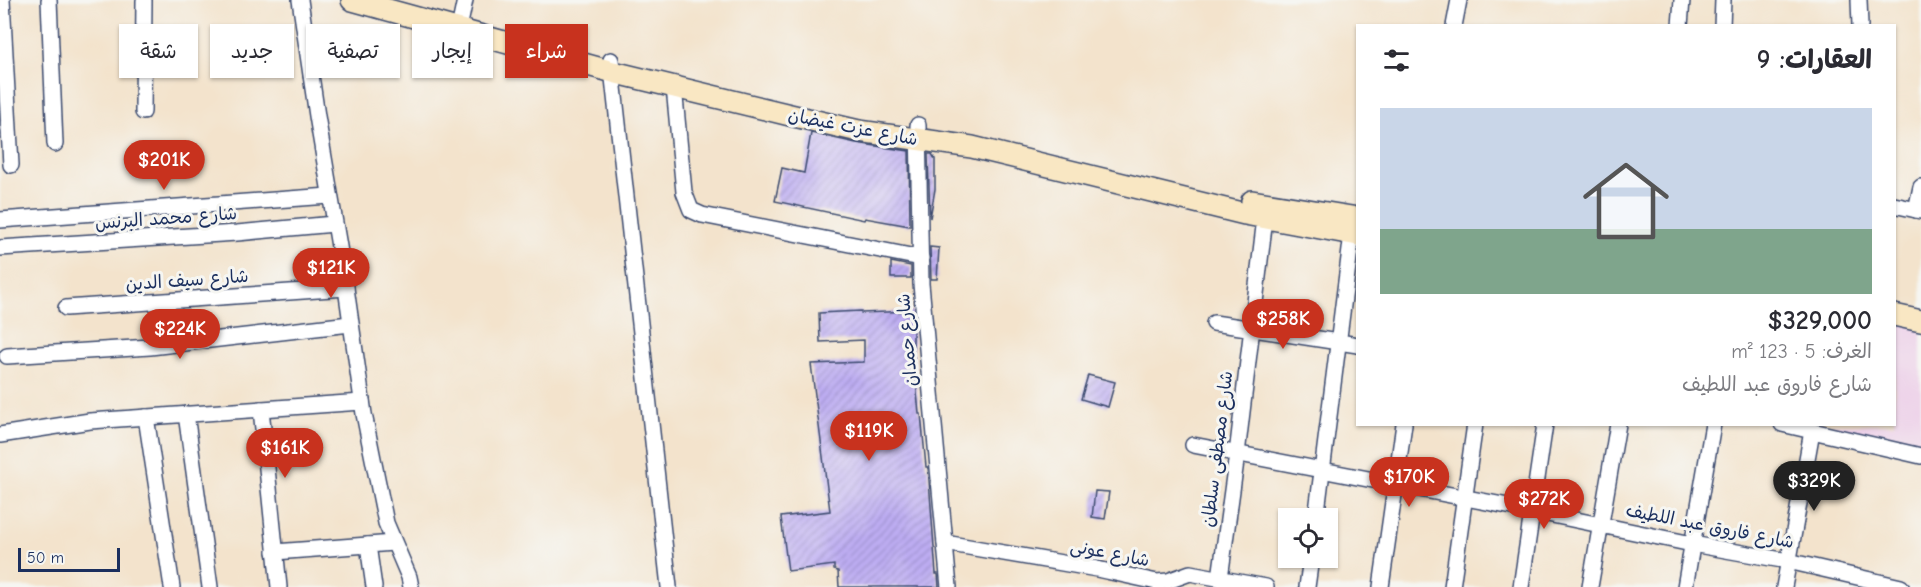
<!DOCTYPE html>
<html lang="ar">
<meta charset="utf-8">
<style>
body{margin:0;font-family:"Comic Neue","Playpen Sans Arabic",sans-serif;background:#f2f2f3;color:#2b2b33;direction:rtl;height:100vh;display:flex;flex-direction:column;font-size:22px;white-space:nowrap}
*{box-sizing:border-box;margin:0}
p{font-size:20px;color:#7c7c81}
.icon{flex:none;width:33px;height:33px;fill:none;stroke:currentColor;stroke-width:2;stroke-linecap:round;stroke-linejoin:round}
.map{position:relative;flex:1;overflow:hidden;direction:ltr}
.drawer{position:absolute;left:1356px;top:24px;width:540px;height:402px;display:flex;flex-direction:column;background:#fff;border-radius:0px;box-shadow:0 2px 4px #0004;direction:rtl}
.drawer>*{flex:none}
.guide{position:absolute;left:18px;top:24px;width:570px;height:54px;direction:rtl;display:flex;gap:12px}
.fabs{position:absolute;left:1278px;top:508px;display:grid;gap:12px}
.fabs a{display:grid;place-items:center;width:60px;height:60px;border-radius:0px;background:#fff;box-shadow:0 2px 4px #0004;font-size:30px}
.scale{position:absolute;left:18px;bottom:15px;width:102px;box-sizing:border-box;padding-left:6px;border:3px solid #1b2f5e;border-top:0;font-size:16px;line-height:21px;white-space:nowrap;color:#1b2f5e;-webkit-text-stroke:4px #f6f6f2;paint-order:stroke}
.price{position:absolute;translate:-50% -51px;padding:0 14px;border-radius:21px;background:#c8321e;color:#fff;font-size:20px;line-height:39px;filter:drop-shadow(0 2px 3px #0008)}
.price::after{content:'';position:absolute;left:50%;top:36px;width:18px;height:14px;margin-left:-9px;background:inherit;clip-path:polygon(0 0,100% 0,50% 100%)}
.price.active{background:#222;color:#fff}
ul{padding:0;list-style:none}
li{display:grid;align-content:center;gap:12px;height:318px;padding:0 24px}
li span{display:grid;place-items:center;height:186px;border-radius:0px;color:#555}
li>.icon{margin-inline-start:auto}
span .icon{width:108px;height:108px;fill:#fffc;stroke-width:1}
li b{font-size:26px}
h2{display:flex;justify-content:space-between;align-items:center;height:72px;padding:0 24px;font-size:26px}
.chip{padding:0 21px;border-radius:0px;background:#fff;box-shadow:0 2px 4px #0004;font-size:21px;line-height:54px}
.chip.active{background:#c8321e;color:#fff}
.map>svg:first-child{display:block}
.built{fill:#edd1e9}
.building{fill:url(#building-hatch)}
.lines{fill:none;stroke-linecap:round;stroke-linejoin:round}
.street-casing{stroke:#3b4a6e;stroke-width:18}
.secondary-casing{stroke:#3b4a6e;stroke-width:24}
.street{stroke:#fff;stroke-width:15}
.secondary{stroke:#f9e7c3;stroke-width:21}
.labels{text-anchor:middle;stroke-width:6;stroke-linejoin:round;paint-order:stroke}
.street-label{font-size:18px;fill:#1b2f5e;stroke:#f6f6f2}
</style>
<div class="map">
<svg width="1921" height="587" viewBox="0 0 1921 587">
<defs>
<pattern id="building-hatch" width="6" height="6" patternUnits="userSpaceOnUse" patternTransform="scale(1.5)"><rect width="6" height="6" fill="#beadf3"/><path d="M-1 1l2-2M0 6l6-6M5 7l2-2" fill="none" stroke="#9a8dc8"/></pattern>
</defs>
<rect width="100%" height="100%" fill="#f6f6f2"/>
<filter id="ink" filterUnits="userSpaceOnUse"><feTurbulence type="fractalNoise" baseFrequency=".0167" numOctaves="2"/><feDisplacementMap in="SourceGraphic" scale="12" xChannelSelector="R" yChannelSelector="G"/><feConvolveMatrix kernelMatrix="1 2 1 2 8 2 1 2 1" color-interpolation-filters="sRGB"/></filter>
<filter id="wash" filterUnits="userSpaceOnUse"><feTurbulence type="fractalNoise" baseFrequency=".008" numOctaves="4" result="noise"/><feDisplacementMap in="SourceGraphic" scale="24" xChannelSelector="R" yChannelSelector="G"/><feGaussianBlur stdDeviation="1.35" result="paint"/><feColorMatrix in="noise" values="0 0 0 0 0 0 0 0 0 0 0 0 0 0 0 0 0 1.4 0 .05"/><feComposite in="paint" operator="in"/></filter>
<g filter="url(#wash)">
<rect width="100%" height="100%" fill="#f3e3cc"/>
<polygon class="built" points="1895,317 1921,323 1921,455 1796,425 1894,424"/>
<g id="blocks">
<g class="building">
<polygon points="811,133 856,143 909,151 910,226 865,218 864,220 775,201 782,168 804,173"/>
<polygon points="928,154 932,154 935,159 935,189 930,218"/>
<polygon points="930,247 939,248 937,279 931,279"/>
<polygon points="891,262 911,266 911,278 891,278"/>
<polygon points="861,311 861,313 913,311 913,349 919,414 921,414 926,467 928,467 936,574 938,574 939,587 839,587 838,571 834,570 834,565 788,571 781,517 830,511 811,364 864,362 864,340 820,342 819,313"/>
<polygon points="1088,375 1115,382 1108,407 1081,399"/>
<polygon points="1095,491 1109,492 1105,519 1092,517"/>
</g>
</g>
</g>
<g filter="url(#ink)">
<use href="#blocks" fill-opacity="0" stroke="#3b4a6e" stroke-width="1.5"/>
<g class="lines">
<defs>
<g id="street">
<polyline points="2,0 11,165"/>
<polyline points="49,0 55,144"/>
<polyline points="300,0 317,116 346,288 364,414 386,523 409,577 411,587"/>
<polyline points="1859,0 1860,26"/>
<polyline points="461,19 465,0"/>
<polyline points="1454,26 1459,0"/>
<polyline points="1680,26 1682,0"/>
<polyline points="1722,26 1723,0"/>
<polyline points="611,60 669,587"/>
<polyline points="674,87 684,192 691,210 702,215 921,258"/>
<polyline points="143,112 144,0"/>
<polyline points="918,125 921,284 949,587"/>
<polyline points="1894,205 1921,211"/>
<polyline points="1916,210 1921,187"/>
<polyline points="0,220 329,196"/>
<polyline points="0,248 237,233 334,224"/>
<polyline points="66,308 346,288"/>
<polyline points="1214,323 1358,345"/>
<polyline points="7,356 150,347 350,324"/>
<polyline points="261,409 279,587"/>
<polyline points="186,414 210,587"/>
<polyline points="146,417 172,587"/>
<polyline points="1782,424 1921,456"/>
<polyline points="0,435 90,421 362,402"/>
<polyline points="1193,445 1533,511 1692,544 1788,561 1901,587"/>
<polyline points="1316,519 1352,234"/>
<polyline points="945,543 1097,569 1157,582 1168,581 1190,573 1266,587"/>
<polyline points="275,552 368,545"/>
<polyline points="1220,578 1237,454 1265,218"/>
<polyline points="374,587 368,545 393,543"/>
<polyline points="1307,587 1311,558"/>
<polyline points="1381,587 1404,424"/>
<polyline points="1452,587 1475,424"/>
<polyline points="1521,587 1545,424"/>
<polyline points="1590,587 1618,424"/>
<polyline points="1685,587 1713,424"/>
<polyline points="1784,587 1812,431"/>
</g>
<g id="secondary">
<polyline points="352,0 613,72 790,115 859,131 972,147 1245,214 1358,235"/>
<polyline points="1252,201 1358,218"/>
<polyline points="1894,315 1921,321"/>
</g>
</defs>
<use href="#street" class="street-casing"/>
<use href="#secondary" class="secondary-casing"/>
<use href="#street" class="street"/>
<use href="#secondary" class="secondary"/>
</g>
</g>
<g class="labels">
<g class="street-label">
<text transform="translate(853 127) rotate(11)" y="6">شارع عزت غيضان</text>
<text transform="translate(166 218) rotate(-4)" y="6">شارع محمد البرنس</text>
<text transform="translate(187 280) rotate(-4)" y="6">شارع سيف الدين</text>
<text transform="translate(907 340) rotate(-95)" y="6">شارع حمدان</text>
<text transform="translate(1217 449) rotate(-83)" y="6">شارع مصطفى سلطان</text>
<text transform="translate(1710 526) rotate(11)" y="6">شارع فاروق عبد اللطيف</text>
<text transform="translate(1110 553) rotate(11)" y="6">شارع عونى</text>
</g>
</g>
</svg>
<div class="fabs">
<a><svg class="icon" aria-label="locate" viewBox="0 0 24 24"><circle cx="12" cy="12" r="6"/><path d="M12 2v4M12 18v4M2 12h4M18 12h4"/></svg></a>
</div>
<div class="scale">50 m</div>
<b class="price" style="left:164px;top:191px">$201K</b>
<b class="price" style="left:331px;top:299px">$121K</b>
<b class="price" style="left:1283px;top:350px">$258K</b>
<b class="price" style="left:180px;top:360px">$224K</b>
<b class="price" style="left:869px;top:462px">$119K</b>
<b class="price" style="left:285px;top:479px">$161K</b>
<b class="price" style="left:1409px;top:508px">$170K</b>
<b class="price active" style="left:1814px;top:512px">$329K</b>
<b class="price" style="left:1544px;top:530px">$272K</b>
<div class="guide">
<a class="chip active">شراء</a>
<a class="chip">إيجار</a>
<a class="chip">تصفية</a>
<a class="chip">جديد</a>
<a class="chip">شقة</a>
</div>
<section class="drawer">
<h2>العقارات: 9<svg class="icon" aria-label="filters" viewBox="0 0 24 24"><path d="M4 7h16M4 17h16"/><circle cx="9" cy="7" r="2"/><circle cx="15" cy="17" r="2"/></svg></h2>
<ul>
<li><span style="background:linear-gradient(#c9d6e8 65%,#7fa58c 0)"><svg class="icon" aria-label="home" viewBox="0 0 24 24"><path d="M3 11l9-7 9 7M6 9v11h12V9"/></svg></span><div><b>$329,000</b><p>الغرف: 5 · 123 m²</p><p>شارع فاروق عبد اللطيف</p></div></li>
</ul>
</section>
</div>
